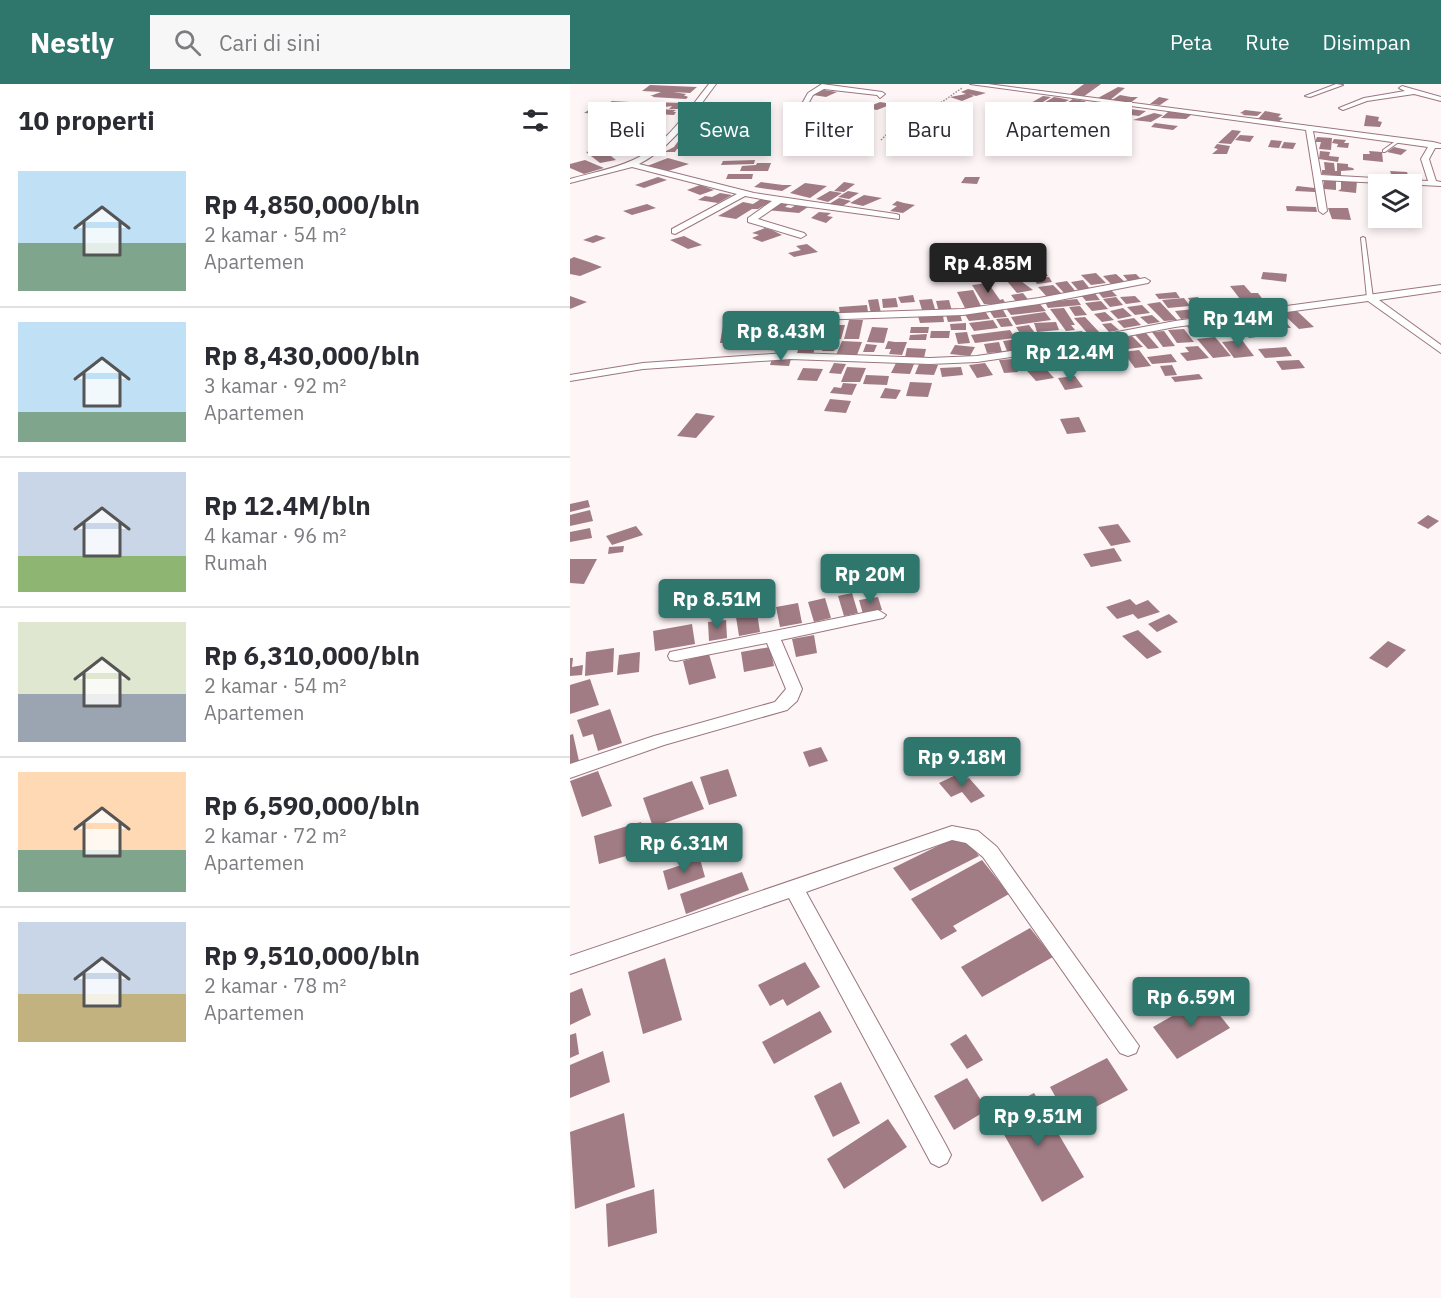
<!DOCTYPE html>
<html lang="id">
<meta charset="utf-8">
<style>
body{margin:0;font-family:"IBM Plex Sans",sans-serif;background:#f7f7f7;color:#2b2b33;height:100vh;display:flex;flex-direction:column;font-size:22px;white-space:nowrap}
*{box-sizing:border-box;margin:0}
p{font-size:20px;color:#7c7c81}
.icon{flex:none;width:33px;height:33px;fill:none;stroke:currentColor;stroke-width:2;stroke-linecap:round;stroke-linejoin:round}
.map{position:relative;flex:1;overflow:hidden}
.panel{display:flex;flex-direction:column;background:#fff;width:570px}
.panel>*{flex:none}
.banner{position:absolute;left:18px;top:18px;width:570px;height:54px;display:flex;gap:12px}
.buttons{position:absolute;left:798px;top:90px;display:grid;gap:12px}
.buttons a{display:grid;place-items:center;width:54px;height:54px;border-radius:0px;background:#fff;box-shadow:0 3px 9px #0003;font-size:30px}
.price{position:absolute;translate:-50% -51px;padding:0 14px;border-radius:6px;background:#2f766d;color:#fff;font-size:20px;line-height:39px;filter:drop-shadow(0 2px 3px #0008)}
.price::after{content:'';position:absolute;left:50%;top:36px;width:18px;height:14px;margin-left:-9px;background:inherit;clip-path:polygon(0 0,100% 0,50% 100%)}
.price.selected{background:#222;color:#fff}
ul{padding:0;list-style:none}
li{display:flex;align-items:center;gap:18px;height:150px;padding:0 18px}
li+li{border-top:2px solid #e1e1e2}
li span{display:grid;place-items:center;flex:none;width:168px;height:120px;border-radius:0px;color:#555}
li>.icon{margin-inline-start:auto}
span .icon{width:72px;height:72px;fill:#fffc;stroke-width:1}
li b{font-size:26px}
h2{display:flex;justify-content:space-between;align-items:center;height:72px;padding:0 18px;font-size:26px}
.tag{padding:0 21px;border-radius:0px;background:#fff;box-shadow:0 3px 9px #0003;font-size:21px;line-height:54px}
.tag.selected{background:#2f766d;color:#fff}
header{display:flex;align-items:center;gap:36px;box-sizing:border-box;height:84px;padding:0 30px;background:#2f766d;color:#fff}
header strong{font-size:28px}
nav{display:flex;gap:33px;margin-inline-start:auto;font-size:21px}
.search{width:420px;height:54px;background:#f7f7f7;display:flex;align-items:center;gap:15px;box-sizing:border-box;padding:0 21px;border-radius:0px;color:#7c7c81;font-size:22px}
main{display:flex;flex:1;min-height:0}
.map>svg:first-child{display:block}
.building{fill:#a17c84}
.lines{fill:none;stroke-linecap:round;stroke-linejoin:round}
.lane-casing{stroke:#9b767e;stroke-width:2}
.street-casing{stroke:#9b767e;stroke-width:2}
.path{stroke:#9b8f92;stroke-width:1.5;stroke-dasharray:1.5 1.5;stroke-linecap:butt}
.lane{fill:#fff;fill-rule:evenodd}
.street{fill:#fff;fill-rule:evenodd}
</style>
<header>
<strong>Nestly</strong>
<div class="search"><svg class="icon" aria-label="search" viewBox="0 0 24 24"><circle cx="10" cy="10" r="6"/><path d="M15 15l6 6"/></svg>Cari di sini</div>
<nav><a>Peta</a><a>Rute</a><a>Disimpan</a></nav>
</header>
<main>
<section class="panel">
<h2>10 properti<svg class="icon" aria-label="filters" viewBox="0 0 24 24"><path d="M4 7h16M4 17h16"/><circle cx="9" cy="7" r="2"/><circle cx="15" cy="17" r="2"/></svg></h2>
<ul>
<li><span style="background:linear-gradient(#bfe0f5 60%,#7fa58c 0)"><svg class="icon" aria-label="home" viewBox="0 0 24 24"><path d="M3 11l9-7 9 7M6 9v11h12V9"/></svg></span><div><b>Rp 4,850,000/bln</b><p>2 kamar · 54 m²</p><p>Apartemen</p></div></li>
<li><span style="background:linear-gradient(#bfe0f5 75%,#7fa58c 0)"><svg class="icon" aria-label="home" viewBox="0 0 24 24"><path d="M3 11l9-7 9 7M6 9v11h12V9"/></svg></span><div><b>Rp 8,430,000/bln</b><p>3 kamar · 92 m²</p><p>Apartemen</p></div></li>
<li><span style="background:linear-gradient(#c9d6e8 70%,#8fb573 0)"><svg class="icon" aria-label="home" viewBox="0 0 24 24"><path d="M3 11l9-7 9 7M6 9v11h12V9"/></svg></span><div><b>Rp 12.4M/bln</b><p>4 kamar · 96 m²</p><p>Rumah</p></div></li>
<li><span style="background:linear-gradient(#dfe7d0 60%,#9aa5b1 0)"><svg class="icon" aria-label="home" viewBox="0 0 24 24"><path d="M3 11l9-7 9 7M6 9v11h12V9"/></svg></span><div><b>Rp 6,310,000/bln</b><p>2 kamar · 54 m²</p><p>Apartemen</p></div></li>
<li><span style="background:linear-gradient(#ffd9b3 65%,#7fa58c 0)"><svg class="icon" aria-label="home" viewBox="0 0 24 24"><path d="M3 11l9-7 9 7M6 9v11h12V9"/></svg></span><div><b>Rp 6,590,000/bln</b><p>2 kamar · 72 m²</p><p>Apartemen</p></div></li>
<li><span style="background:linear-gradient(#c9d6e8 60%,#c2b280 0)"><svg class="icon" aria-label="home" viewBox="0 0 24 24"><path d="M3 11l9-7 9 7M6 9v11h12V9"/></svg></span><div><b>Rp 9,510,000/bln</b><p>2 kamar · 78 m²</p><p>Apartemen</p></div></li>
</ul>
</section>
<div class="map">
<svg width="871" height="1214" viewBox="0 0 871 1214">
<rect width="100%" height="100%" fill="#fef5f7"/>
<g class="building">
<polygon points="514,0 531,0 513,13 499,11"/>
<polygon points="80,1 127,3 120,9 103,8 116,10 114,12 118,12 116,13 118,13 116,15 82,13 84,12 80,12 91,8 72,7"/>
<polygon points="548,3 555,4 540,16 528,14"/>
<polygon points="398,5 416,9 406,12 399,10 404,12 392,17 380,13 396,10 391,8"/>
<polygon points="254,6 267,8 256,13 243,11"/>
<polygon points="550,11 561,13 568,13 559,20 542,16"/>
<polygon points="473,12 481,13 468,21 459,20"/>
<polygon points="484,13 490,14 499,16 489,21 472,20"/>
<polygon points="589,13 599,15 590,21 580,20"/>
<polygon points="503,15 516,17 502,26 489,24"/>
<polygon points="42,17 77,19 70,23 35,21"/>
<polygon points="83,18 113,19 110,25 99,25 102,22 95,23 80,22"/>
<polygon points="310,18 322,20 307,26 295,24"/>
<polygon points="525,18 538,20 528,27 518,26"/>
<polygon points="168,19 185,20 176,26 160,26"/>
<polygon points="25,22 40,23 30,30 14,29"/>
<polygon points="90,25 106,26 103,28 106,28 104,31 85,30"/>
<polygon points="560,25 576,27 569,32 553,30"/>
<polygon points="675,26 692,28 687,32 672,31 674,30 670,29"/>
<polygon points="695,27 711,30 708,33 713,34 708,38 688,35"/>
<polygon points="598,28 611,28 622,30 616,35 591,34"/>
<polygon points="584,29 593,31 581,38 563,36"/>
<polygon points="258,31 270,31 282,32 268,46 256,45 262,39 247,38"/>
<polygon points="339,31 366,35 359,39 333,34"/>
<polygon points="796,31 809,33 808,37 812,38 810,43 794,42"/>
<polygon points="288,33 301,34 292,43 279,42"/>
<polygon points="547,33 559,35 546,42 534,40"/>
<polygon points="137,34 155,35 168,35 158,47 148,46 145,50 124,49"/>
<polygon points="585,39 608,42 603,46 581,43"/>
<polygon points="69,41 96,42 86,51 59,50"/>
<polygon points="662,46 671,47 661,60 648,59"/>
<polygon points="349,47 365,50 365,51 358,54 342,50"/>
<polygon points="670,51 684,52 680,58 665,56"/>
<polygon points="46,52 77,53 66,62 35,61"/>
<polygon points="747,53 762,54 761,66 749,65 751,58 745,58"/>
<polygon points="764,55 776,56 774,59 779,59 778,64 767,63 768,60 762,59"/>
<polygon points="109,56 139,57 135,63 116,62 118,59 113,65 107,65 105,68 94,68 104,63"/>
<polygon points="701,56 712,57 709,64 698,63"/>
<polygon points="251,57 274,57 273,62 250,62"/>
<polygon points="714,58 726,59 723,65 711,64"/>
<polygon points="647,60 660,62 657,70 642,70 648,65 644,64"/>
<polygon points="523,61 534,63 547,64 543,68 519,65"/>
<polygon points="57,62 70,67 60,72 51,72 39,68"/>
<polygon points="824,63 837,66 831,71 817,68"/>
<polygon points="115,64 148,64 143,71 110,71"/>
<polygon points="32,65 46,76 30,79 16,68"/>
<polygon points="750,67 760,68 759,72 769,73 768,78 749,75"/>
<polygon points="799,67 812,68 813,78 793,76 793,70 800,70"/>
<polygon points="98,74 119,80 98,87 77,82"/>
<polygon points="15,76 34,84 14,90 0,84 0,80"/>
<polygon points="185,76 184,80 151,81 153,77"/>
<polygon points="754,78 764,79 765,87 767,87 767,79 778,80 778,83 783,84 784,86 771,87 771,92 752,90 752,86 755,86"/>
<polygon points="187,79 201,79 198,87 170,87 172,82 186,81"/>
<polygon points="820,87 837,88 840,97 823,95"/>
<polygon points="158,90 183,90 182,95 156,95"/>
<polygon points="88,93 97,96 74,104 65,101"/>
<polygon points="395,93 410,93 407,100 391,99"/>
<polygon points="754,95 766,96 766,106 754,105"/>
<polygon points="771,95 787,97 786,109 768,107 771,105"/>
<polygon points="191,98 213,101 222,101 212,107 184,103"/>
<polygon points="274,98 285,100 274,108 264,107"/>
<polygon points="235,99 257,102 240,114 220,109"/>
<polygon points="130,101 144,106 130,111 117,106"/>
<polygon points="727,102 745,104 745,108 725,107"/>
<polygon points="260,107 272,109 258,118 246,115"/>
<polygon points="278,107 289,109 279,115 268,113"/>
<polygon points="150,109 162,111 148,119 128,116 135,112 142,113"/>
<polygon points="294,111 312,114 293,122 280,119"/>
<polygon points="269,114 281,117 271,123 259,120"/>
<polygon points="191,115 202,117 188,125 182,125 166,135 148,132 173,118 183,120"/>
<polygon points="327,117 334,119 345,121 333,129 320,127 327,122 322,121"/>
<polygon points="208,118 219,120 215,123 221,124 226,121 238,123 229,129 196,126"/>
<polygon points="77,120 86,124 62,131 53,127"/>
<polygon points="716,122 746,123 747,128 717,127"/>
<polygon points="758,124 778,124 781,136 762,135"/>
<polygon points="249,128 261,129 257,132 263,133 256,139 241,134"/>
<polygon points="195,144 202,146 212,151 192,158 182,154 189,151 182,149"/>
<polygon points="26,151 36,154 23,159 13,156"/>
<polygon points="114,152 132,161 118,165 100,156"/>
<polygon points="237,160 248,168 224,173 218,169 231,166 226,162"/>
<polygon points="4,173 19,178 32,183 10,192 0,190 0,175"/>
<polygon points="462,174 469,182 455,184 448,176"/>
<polygon points="474,186 478,192 463,193 459,187"/>
<polygon points="693,188 717,190 716,198 691,195"/>
<polygon points="449,189 453,193 447,194 463,206 447,209 432,191"/>
<polygon points="526,189 536,199 521,201 511,191"/>
<polygon points="546,190 555,198 541,200 533,192"/>
<polygon points="566,190 572,196 558,197 553,191"/>
<polygon points="479,193 482,198 467,200 463,194"/>
<polygon points="513,196 520,205 508,206 501,198"/>
<polygon points="497,197 507,209 495,210 485,199"/>
<polygon points="418,199 430,216 433,215 436,220 414,220 402,201"/>
<polygon points="483,201 494,212 478,214 468,203"/>
<polygon points="674,201 681,209 688,209 700,225 677,224 660,202"/>
<polygon points="540,205 547,212 533,214 526,206"/>
<polygon points="403,206 411,222 399,225 395,224 387,208"/>
<polygon points="524,208 530,216 516,217 510,210"/>
<polygon points="606,208 610,214 589,215 585,210"/>
<polygon points="453,209 460,218 447,219 441,211"/>
<polygon points="343,211 345,218 331,219 328,213"/>
<polygon points="0,212 17,218 0,225"/>
<polygon points="565,212 571,218 556,220 550,213"/>
<polygon points="546,213 553,221 540,223 533,215"/>
<polygon points="628,213 640,229 629,230 618,214"/>
<polygon points="326,214 328,223 313,224 312,215"/>
<polygon points="614,214 620,222 598,224 592,216"/>
<polygon points="308,215 311,229 301,230 298,216"/>
<polygon points="362,215 365,225 352,226 349,216"/>
<polygon points="507,215 511,221 478,224 475,218"/>
<polygon points="379,216 382,227 369,228 366,217"/>
<polygon points="531,217 538,225 522,227 515,219"/>
<polygon points="637,217 646,217 653,228 643,228"/>
<polygon points="590,218 607,236 594,237 577,220"/>
<polygon points="667,218 675,226 658,228 650,220"/>
<polygon points="469,219 476,227 441,231 435,223"/>
<polygon points="297,221 298,228 270,230 269,223"/>
<polygon points="572,221 580,229 565,231 557,223"/>
<polygon points="510,222 517,231 505,232 499,223"/>
<polygon points="432,224 437,233 424,234 419,226"/>
<polygon points="494,224 505,241 501,241 505,246 496,247 480,225"/>
<polygon points="553,224 562,232 548,235 540,227"/>
<polygon points="624,225 630,233 611,235 605,227"/>
<polygon points="415,227 420,235 399,237 394,229"/>
<polygon points="727,227 744,243 729,245 712,229"/>
<polygon points="475,228 481,236 446,241 441,233"/>
<polygon points="535,228 544,236 532,238 524,230"/>
<polygon points="181,229 176,259 150,259 155,230"/>
<polygon points="390,230 392,237 378,238 376,231"/>
<polygon points="709,230 721,244 696,244 684,232"/>
<polygon points="373,231 374,238 350,239 348,232"/>
<polygon points="582,231 590,238 578,240 570,233"/>
<polygon points="515,233 530,249 519,251 504,234"/>
<polygon points="678,233 683,237 664,240 659,235"/>
<polygon points="210,234 230,235 229,243 206,245 205,244"/>
<polygon points="248,234 261,235 254,247 241,246"/>
<polygon points="438,234 443,242 431,243 426,235"/>
<polygon points="564,234 571,241 554,244 547,237"/>
<polygon points="279,236 293,236 289,255 274,255"/>
<polygon points="423,236 428,244 404,247 399,239"/>
<polygon points="654,237 663,246 653,247 645,238"/>
<polygon points="486,238 489,246 467,248 464,239"/>
<polygon points="396,239 396,246 381,246 380,240"/>
<polygon points="541,239 549,246 539,248 532,240"/>
<polygon points="685,239 692,245 673,248 667,242"/>
<polygon points="632,240 641,251 625,253 617,242"/>
<polygon points="264,241 275,241 271,255 260,255"/>
<polygon points="459,241 465,249 451,251 446,243"/>
<polygon points="302,243 318,244 314,259 297,258"/>
<polygon points="341,243 359,243 358,249 340,249"/>
<polygon points="614,245 624,258 607,259 598,246"/>
<polygon points="440,246 445,254 405,259 401,251"/>
<polygon points="235,247 253,248 248,259 230,259"/>
<polygon points="361,247 380,247 379,254 360,254"/>
<polygon points="512,247 516,254 497,256 494,249"/>
<polygon points="594,247 605,262 593,263 582,248"/>
<polygon points="696,247 700,251 679,254 675,249"/>
<polygon points="397,248 400,259 388,260 385,249"/>
<polygon points="204,249 226,250 217,267 196,266"/>
<polygon points="481,249 487,259 473,260 467,250"/>
<polygon points="576,249 589,264 578,265 565,251"/>
<polygon points="357,250 356,256 339,256 340,251"/>
<polygon points="463,251 469,260 455,262 449,252"/>
<polygon points="562,252 573,263 551,266 540,255"/>
<polygon points="645,253 661,272 643,274 627,255"/>
<polygon points="448,255 453,266 437,267 433,257"/>
<polygon points="538,255 547,265 526,268 518,259"/>
<polygon points="256,256 267,257 264,267 252,267"/>
<polygon points="672,256 684,272 664,274 652,258"/>
<polygon points="272,257 292,258 287,271 266,271"/>
<polygon points="318,257 325,258 337,258 332,271 319,270 321,265 315,265"/>
<polygon points="429,258 432,268 417,269 414,260"/>
<polygon points="225,260 246,261 243,270 222,269"/>
<polygon points="296,260 307,261 304,268 293,268"/>
<polygon points="385,261 405,263 400,272 380,270"/>
<polygon points="628,262 639,274 617,277 610,269 619,268 615,263"/>
<polygon points="716,263 722,272 695,274 688,265"/>
<polygon points="337,264 356,265 354,274 335,273"/>
<polygon points="520,264 529,278 517,279 508,265"/>
<polygon points="496,265 508,281 494,283 482,267"/>
<polygon points="548,266 555,274 532,278 526,270"/>
<polygon points="569,266 581,282 565,284 553,268"/>
<polygon points="481,269 492,284 481,286 470,270"/>
<polygon points="601,270 607,278 582,280 577,273"/>
<polygon points="202,275 221,275 219,282 200,281"/>
<polygon points="442,275 448,288 434,289 429,276"/>
<polygon points="468,276 484,294 466,297 450,279"/>
<polygon points="729,276 735,284 712,286 706,277"/>
<polygon points="264,279 276,280 271,290 259,289"/>
<polygon points="326,279 344,280 340,290 321,289"/>
<polygon points="415,279 423,291 407,294 399,281"/>
<polygon points="349,280 368,281 364,291 345,290"/>
<polygon points="602,281 607,291 595,292 590,282"/>
<polygon points="277,283 296,284 290,298 271,298"/>
<polygon points="391,283 393,291 372,293 370,284"/>
<polygon points="233,284 253,285 247,297 227,296"/>
<polygon points="629,290 633,295 605,298 601,293"/>
<polygon points="296,291 319,292 317,301 293,300"/>
<polygon points="505,292 513,303 495,306 488,294"/>
<polygon points="340,298 362,299 358,313 336,312"/>
<polygon points="273,299 287,300 282,311 260,309 264,303 271,304"/>
<polygon points="315,304 331,306 326,315 310,314"/>
<polygon points="260,315 281,317 276,329 254,327"/>
<polygon points="126,329 145,332 126,354 107,352"/>
<polygon points="509,333 516,348 497,350 490,335"/>
<polygon points="18,416 20,423 0,428 0,420"/>
<polygon points="20,426 23,437 0,442 0,431"/>
<polygon points="858,431 869,437 858,445 847,439"/>
<polygon points="548,440 561,458 541,462 528,443"/>
<polygon points="66,442 73,451 42,461 36,452"/>
<polygon points="20,444 22,454 0,458 0,448"/>
<polygon points="54,462 53,468 38,470 39,463"/>
<polygon points="544,464 552,477 521,483 513,470"/>
<polygon points="0,475 27,475 14,500 0,499"/>
<polygon points="282,509 288,529 274,532 268,512"/>
<polygon points="308,513 312,526 293,530 289,516"/>
<polygon points="255,514 261,534 244,538 238,518"/>
<polygon points="560,515 566,521 578,516 590,528 568,535 563,530 547,535 536,523"/>
<polygon points="228,519 232,539 210,543 206,523"/>
<polygon points="187,529 190,548 169,552 166,533"/>
<polygon points="599,530 608,538 587,548 578,540"/>
<polygon points="156,536 157,554 139,557 138,538"/>
<polygon points="122,540 125,560 85,567 83,547"/>
<polygon points="568,546 592,568 577,575 552,552"/>
<polygon points="244,551 247,569 226,573 222,555"/>
<polygon points="818,557 836,566 817,584 799,574"/>
<polygon points="200,563 204,582 174,588 171,568"/>
<polygon points="44,564 43,588 15,592 16,568"/>
<polygon points="70,568 69,588 47,591 49,571"/>
<polygon points="139,570 146,594 119,601 113,577"/>
<polygon points="0,574 3,574 2,583 13,581 12,591 0,592"/>
<polygon points="20,595 29,621 0,630 0,601"/>
<polygon points="40,625 52,659 28,667 23,650 13,653 7,636"/>
<polygon points="3,650 9,677 0,680 0,651"/>
<polygon points="251,663 258,677 239,683 233,668"/>
<polygon points="158,685 167,712 139,721 130,693"/>
<polygon points="28,687 42,722 12,733 0,697"/>
<polygon points="388,690 394,697 399,694 415,712 401,719 392,708 381,713 369,699"/>
<polygon points="122,697 134,725 83,743 73,714"/>
<polygon points="71,738 76,766 29,780 24,752"/>
<polygon points="392,750 409,772 340,807 323,784"/>
<polygon points="130,775 135,793 98,806 93,787"/>
<polygon points="412,776 439,810 383,842 387,847 371,856 341,815"/>
<polygon points="172,788 179,806 116,830 110,810"/>
<polygon points="460,844 483,873 412,913 391,883"/>
<polygon points="95,874 112,936 73,950 58,888"/>
<polygon points="235,878 250,903 217,922 213,915 200,922 188,901"/>
<polygon points="12,904 21,931 0,941 0,909"/>
<polygon points="635,913 660,944 607,975 583,943"/>
<polygon points="250,927 262,948 204,980 192,958"/>
<polygon points="6,949 9,970 0,974 0,951"/>
<polygon points="396,950 413,976 397,985 380,960"/>
<polygon points="33,967 40,998 0,1014 0,981"/>
<polygon points="537,974 558,1006 499,1037 480,1003"/>
<polygon points="397,994 417,1026 384,1046 364,1012"/>
<polygon points="271,998 290,1039 263,1053 244,1012"/>
<polygon points="464,1009 514,1093 472,1118 423,1031"/>
<polygon points="54,1029 65,1103 5,1125 0,1048"/>
<polygon points="318,1035 337,1063 274,1105 257,1075"/>
<polygon points="84,1105 87,1149 38,1163 36,1120"/>
</g>
<g class="lines">
<defs>
<g id="lane">
<polygon points="827,56 830,57 815,68 813,68 813,66"/>
<polygon points="793,153 795,154 803,214 800,216 797,214 791,154"/>
</g>
<g id="street">
<path d="M 139,0 L 146,0 C 124,29 103,63 69,80 L 184,109 L 326,130 L 329,131 L 329,135 L 211,119 L 188,135 L 234,149 L 236,151 L 231,154 L 178,138 L 178,134 L 202,117 L 175,112 L 105,150 L 102,149 L 102,145 L 167,110 L 62,83 L 0,99 L 0,95 C 21,89 43,85 63,76 C 97,61 117,27 139,0 Z"/>
<polygon points="252,0 312,8 315,10 310,14 307,11 254,5 243,11 234,27 228,27 238,9"/>
<path d="M 400,0 L 418,0 L 863,58 L 871,60 L 871,64 L 865,64 L 859,75 L 866,97 L 871,98 L 871,102 L 752,96 L 757,127 L 753,130 L 749,127 L 736,46 ZM 743,47 L 858,63 L 851,75 L 858,97 L 751,91 Z"/>
<polygon points="766,0 773,1 740,13 735,12"/>
<polygon points="832,2 871,13 871,17 844,10 797,17 773,26 769,24 794,14 835,7 829,4"/>
<polygon points="575,194 580,197 578,199 469,220 393,231 245,236 238,240 227,269 360,274 407,272 474,262 605,237 871,201 871,207 809,216 871,261 871,269 798,217 605,243 474,268 407,278 360,280 220,275 73,285 0,297 0,291 73,279 216,269 229,236 243,230 393,225 469,214"/>
<polygon points="308,526 316,531 313,534 211,556 232,605 227,617 217,626 94,661 0,694 0,680 84,652 205,618 216,605 197,559 106,577 100,576 98,572 100,568"/>
<polygon points="382,742 408,747 427,763 569,962 566,969 558,972 550,969 413,773 396,759 382,756 236,808 377,1063 381,1071 377,1079 369,1083 361,1079 219,814 0,890 0,872"/>
</g>
</defs>
<use href="#lane" class="lane-casing"/>
<use href="#street" class="street-casing"/>
<g class="path">
<polyline points="330,36 388,47 370,59 398,64"/>
<polyline points="311,56 334,33 372,18 392,4"/>
</g>
<use href="#lane" class="lane"/>
<use href="#street" class="street"/>
</g>
</svg>
<div class="buttons">
<a><svg class="icon" aria-label="layers" viewBox="0 0 24 24"><path d="M12 4l9 5-9 5-9-5zM3 14l9 5 9-5"/></svg></a>
</div>
<b class="price selected" style="left:418px;top:210px">Rp 4.85M</b>
<b class="price" style="left:668px;top:265px">Rp 14M</b>
<b class="price" style="left:211px;top:278px">Rp 8.43M</b>
<b class="price" style="left:500px;top:299px">Rp 12.4M</b>
<b class="price" style="left:300px;top:521px">Rp 20M</b>
<b class="price" style="left:147px;top:546px">Rp 8.51M</b>
<b class="price" style="left:392px;top:704px">Rp 9.18M</b>
<b class="price" style="left:114px;top:790px">Rp 6.31M</b>
<b class="price" style="left:621px;top:944px">Rp 6.59M</b>
<b class="price" style="left:468px;top:1063px">Rp 9.51M</b>
<div class="banner">
<a class="tag">Beli</a>
<a class="tag selected">Sewa</a>
<a class="tag">Filter</a>
<a class="tag">Baru</a>
<a class="tag">Apartemen</a>
</div>
</div>
</main>
